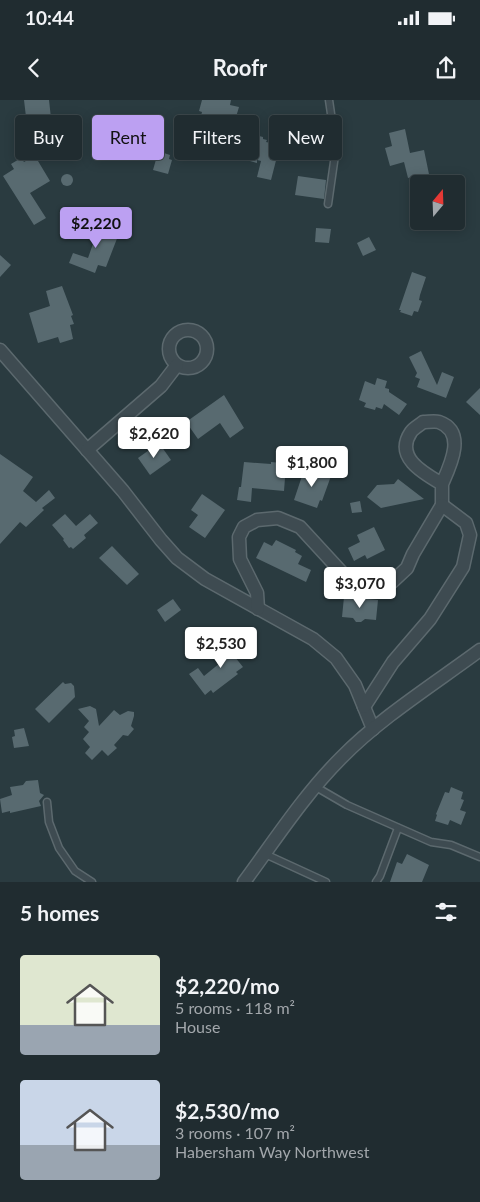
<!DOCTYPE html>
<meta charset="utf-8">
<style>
body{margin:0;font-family:Lato,sans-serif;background:#2d383c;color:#f1f3f6;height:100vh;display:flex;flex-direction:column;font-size:19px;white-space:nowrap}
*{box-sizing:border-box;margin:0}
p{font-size:16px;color:#a2a7ab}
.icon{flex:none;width:28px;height:28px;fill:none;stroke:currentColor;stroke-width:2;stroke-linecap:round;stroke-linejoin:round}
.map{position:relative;height:782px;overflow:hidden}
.panel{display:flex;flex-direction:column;background:#202c30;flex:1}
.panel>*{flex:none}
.hud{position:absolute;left:15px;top:15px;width:450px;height:45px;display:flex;gap:10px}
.needle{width:32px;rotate:19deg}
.fabs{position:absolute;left:410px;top:75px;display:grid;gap:10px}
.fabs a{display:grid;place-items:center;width:55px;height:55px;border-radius:5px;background:#202c30;box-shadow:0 2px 12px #0003,0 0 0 1px #3d484c;font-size:25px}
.price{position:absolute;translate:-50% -42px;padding:0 11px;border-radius:5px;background:#fff;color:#222;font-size:16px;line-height:32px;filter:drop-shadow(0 1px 2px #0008)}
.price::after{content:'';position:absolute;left:50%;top:30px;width:15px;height:11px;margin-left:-8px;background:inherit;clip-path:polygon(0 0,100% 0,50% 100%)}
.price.current{background:#bca0f2;color:#111}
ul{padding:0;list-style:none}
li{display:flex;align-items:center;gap:15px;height:125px;padding:0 20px}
li span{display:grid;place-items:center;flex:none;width:140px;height:100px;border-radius:5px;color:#555}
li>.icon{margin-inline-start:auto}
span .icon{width:60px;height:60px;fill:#fffc;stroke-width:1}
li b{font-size:21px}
h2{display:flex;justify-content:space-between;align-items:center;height:60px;padding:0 20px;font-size:21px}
.pill{padding:0 18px;border-radius:5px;background:#202c30;box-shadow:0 2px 12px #0003,0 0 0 1px #3d484c;font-size:18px;line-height:45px}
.pill.current{background:#bca0f2;color:#111}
.status{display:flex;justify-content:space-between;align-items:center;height:35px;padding:0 25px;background:#202c30;direction:ltr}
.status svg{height:14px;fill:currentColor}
header{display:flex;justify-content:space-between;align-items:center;height:65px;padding:0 20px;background:#202c30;font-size:22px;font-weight:700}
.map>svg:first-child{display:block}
.building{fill:#586a70}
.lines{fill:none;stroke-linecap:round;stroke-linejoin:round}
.lane-casing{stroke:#5c696e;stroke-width:9}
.street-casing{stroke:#5c696e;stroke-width:15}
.lane{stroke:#3e4b51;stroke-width:6}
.street{stroke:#3e4b51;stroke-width:12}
</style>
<div class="status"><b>10:44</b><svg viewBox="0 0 49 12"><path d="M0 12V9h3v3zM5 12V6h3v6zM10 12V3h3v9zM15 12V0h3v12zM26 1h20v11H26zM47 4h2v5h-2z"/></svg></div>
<header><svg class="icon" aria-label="back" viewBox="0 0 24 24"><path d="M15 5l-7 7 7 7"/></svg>Roofr<svg class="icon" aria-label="share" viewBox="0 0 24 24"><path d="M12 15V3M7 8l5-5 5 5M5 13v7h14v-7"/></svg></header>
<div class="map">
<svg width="480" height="782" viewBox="0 0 480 782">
<rect width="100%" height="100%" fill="#2a3b40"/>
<g class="building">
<polygon points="24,0 49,0 51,18 60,17 61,30 38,33 36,15 26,17"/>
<polygon points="202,0 231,0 230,5 239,7 233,27 216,23 208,57 194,53 199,36 196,36 202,12 199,11"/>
<polygon points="405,29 410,53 424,50 430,79 414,84 412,77 408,78 404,62 390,66 385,48 392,46 389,33"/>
<polygon points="243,34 254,37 255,35 263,37 263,39 267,40 266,42 280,45 271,80 257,77 261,61 257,60 257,63 250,61 250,58 238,55"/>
<polygon points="161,52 170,55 169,59 172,60 168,74 153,70 157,56 160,57"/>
<polygon points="35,56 50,81 30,93 46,118 34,125 3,76 14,69 11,64 21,58 24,62"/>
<circle cx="67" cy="80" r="6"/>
<polygon points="298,76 326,80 324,99 295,95"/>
<polygon points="84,124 118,136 106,167 98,165 95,173 69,163 73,153 88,158 94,141 80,135"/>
<polygon points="316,128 331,129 329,143 315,142"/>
<polygon points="369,137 376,150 363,156 357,143"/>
<polygon points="0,155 11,165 0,177"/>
<polygon points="412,172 426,177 420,195 419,200 422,201 418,212 414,211 412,216 400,212 401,210 399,210"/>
<polygon points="62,186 73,215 71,216 74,224 70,225 73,239 60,243 58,237 38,243 29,213 50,206 46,191"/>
<polygon points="421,251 437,285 442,272 454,277 446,298 417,287 420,279 415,277 417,273 409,257"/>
<polygon points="377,278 387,281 385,288 389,289 389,292 407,304 399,315 384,304 382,309 376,307 375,310 364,307 366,303 359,300 365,281 375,285"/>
<polygon points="480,288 480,315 466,302"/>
<polygon points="224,295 244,328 230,338 220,323 198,339 186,322"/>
<polygon points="159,343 171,360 150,375 138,358"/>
<polygon points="0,354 33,377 23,391 36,402 49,390 55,398 42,408 44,410 26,427 20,422 0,444"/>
<polygon points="244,362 271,364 271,362 282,363 282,365 286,365 284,391 252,388 251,402 237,400 239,387 241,387"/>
<polygon points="305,367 331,376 322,401 320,400 317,408 294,400"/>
<polygon points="398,379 424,399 381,408 367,397 377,385 394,384"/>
<polygon points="202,394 225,410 205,438 189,427 198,415 191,410"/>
<polygon points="360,401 362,412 352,413 350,403"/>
<polygon points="65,414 76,426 90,414 98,423 84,435 86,438 73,449 71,447 69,448 63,440 64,439 52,425"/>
<polygon points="374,427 385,450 367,459 365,455 354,461 348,448 360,442 357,435"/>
<polygon points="276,440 296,450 295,452 302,456 298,464 311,470 306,482 256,458 264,442 272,446"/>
<polygon points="112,446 139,474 127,485 99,458"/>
<polygon points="344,497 378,500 376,520 365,519 361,522 356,522 353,518 342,517"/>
<polygon points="173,499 181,510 165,522 157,510"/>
<polygon points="238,538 246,549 235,557 243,567 236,572 238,574 213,593 211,590 205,595 189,574 198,568 204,576 220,563 215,555"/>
<polygon points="63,582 65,584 71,583 74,586 75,597 49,623 35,609"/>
<polygon points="90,606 96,609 99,626 114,610 120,615 128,611 134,612 134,616 131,626 134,629 128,636 123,635 114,645 117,648 108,656 102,650 92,660 85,653 90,647 83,639 89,632 84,627 89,621 78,609"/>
<polygon points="24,628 29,646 14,648 12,637 15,636 14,630"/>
<polygon points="38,680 40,693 44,695 39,701 41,706 10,713 10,711 2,713 0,699 12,695 10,687 23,685 26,681"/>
<polygon points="451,687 463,692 461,699 464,700 460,710 466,712 461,725 450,720 448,725 435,721 437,715 436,714 445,692 449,693"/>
<polygon points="407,754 429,765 422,782 390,782 397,762 402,764"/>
</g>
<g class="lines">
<defs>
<g id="lane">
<polyline points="328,104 336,48 329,0"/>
<polyline points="316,687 347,705 431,742 451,745 480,757"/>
<polyline points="47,702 49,722 59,748 75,771 92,782"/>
<polyline points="265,754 326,782"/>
<polyline points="376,782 380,776 398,728"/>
</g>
<g id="street">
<circle cx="188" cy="249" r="19"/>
<polyline points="0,250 123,391 161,440 177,458 205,479 313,539 336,558 355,585 373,629"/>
<polyline points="87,350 161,286 177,265"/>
<path d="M 258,509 L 257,493 L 240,459 L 239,437 L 244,427 L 257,420 L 278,418 L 300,427 L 346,477 L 373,485 L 392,482 L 407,468 L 413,454 L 442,405 L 442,384 C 423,373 394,357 411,332 C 414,328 420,325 423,322 C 428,322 435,321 439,322 C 467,332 450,366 442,384"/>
<polyline points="364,607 393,562 430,519 463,467 470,435 466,423 442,405"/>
<path d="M 244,782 C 275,740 304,695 341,658 C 380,618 434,584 480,550"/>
</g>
</defs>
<use href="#lane" class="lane-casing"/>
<use href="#street" class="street-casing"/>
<use href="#lane" class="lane"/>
<use href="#street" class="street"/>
</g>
</svg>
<div class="fabs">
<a><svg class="needle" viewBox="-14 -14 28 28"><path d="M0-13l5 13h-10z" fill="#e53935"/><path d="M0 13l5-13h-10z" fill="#a2a7ab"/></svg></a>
</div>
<b class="price current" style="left:96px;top:149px">$2,220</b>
<b class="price" style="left:154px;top:359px">$2,620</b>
<b class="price" style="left:312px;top:388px">$1,800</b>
<b class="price" style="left:360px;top:509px">$3,070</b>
<b class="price" style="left:221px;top:569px">$2,530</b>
<div class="hud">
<a class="pill">Buy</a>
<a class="pill current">Rent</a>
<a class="pill">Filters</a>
<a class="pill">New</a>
</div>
</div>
<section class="panel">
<h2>5 homes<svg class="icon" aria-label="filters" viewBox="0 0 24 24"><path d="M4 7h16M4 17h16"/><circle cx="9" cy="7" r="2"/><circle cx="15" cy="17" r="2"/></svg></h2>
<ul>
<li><span style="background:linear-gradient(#dfe7d0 70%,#9aa5b1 0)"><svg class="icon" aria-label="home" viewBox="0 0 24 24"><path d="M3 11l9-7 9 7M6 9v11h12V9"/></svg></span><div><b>$2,220/mo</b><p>5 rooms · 118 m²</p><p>House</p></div></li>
<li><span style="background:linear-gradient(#c9d6e8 65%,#9aa5b1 0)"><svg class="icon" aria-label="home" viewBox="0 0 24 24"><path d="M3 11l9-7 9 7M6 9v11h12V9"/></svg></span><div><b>$2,530/mo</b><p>3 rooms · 107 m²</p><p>Habersham Way Northwest</p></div></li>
</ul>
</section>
